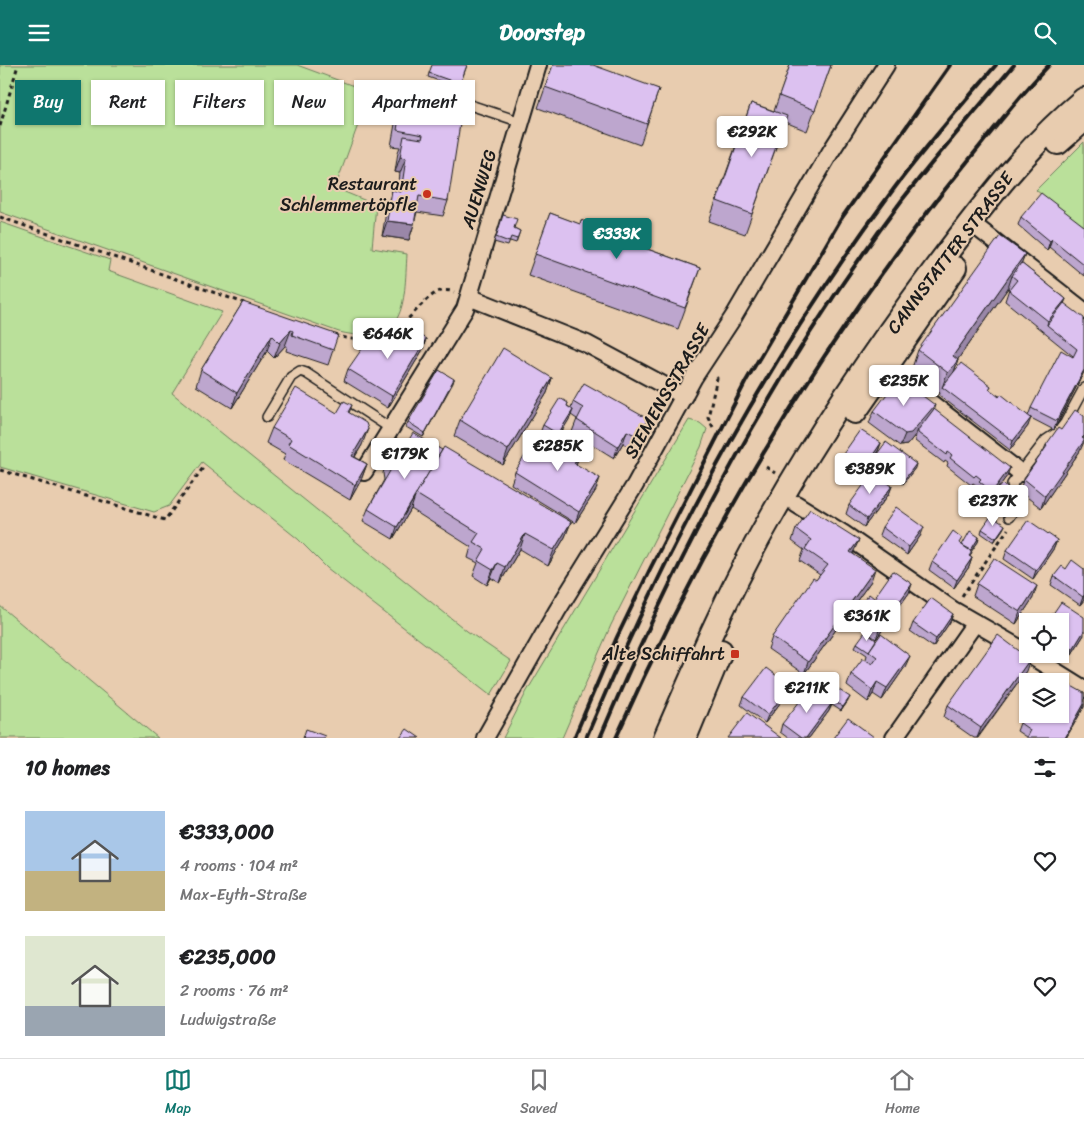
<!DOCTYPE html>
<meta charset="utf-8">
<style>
body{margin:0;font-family:Sriracha,sans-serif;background:#f6f6f6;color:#202124;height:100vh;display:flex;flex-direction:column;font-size:19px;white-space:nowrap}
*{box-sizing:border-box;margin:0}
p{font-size:16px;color:#757577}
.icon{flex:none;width:28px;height:28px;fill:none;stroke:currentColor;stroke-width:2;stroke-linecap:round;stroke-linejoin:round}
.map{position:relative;height:673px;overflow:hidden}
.sheet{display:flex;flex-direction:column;background:#fff;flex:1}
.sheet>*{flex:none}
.guide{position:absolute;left:15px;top:15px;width:500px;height:45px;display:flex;gap:10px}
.controls{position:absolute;left:1019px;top:548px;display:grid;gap:10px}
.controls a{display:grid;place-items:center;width:50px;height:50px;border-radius:0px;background:#fff;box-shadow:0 1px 4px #0004;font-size:25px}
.price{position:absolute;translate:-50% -42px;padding:0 11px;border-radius:5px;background:#fff;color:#222;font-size:16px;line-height:32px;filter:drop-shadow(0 1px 2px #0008)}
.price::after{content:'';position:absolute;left:50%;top:30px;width:15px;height:11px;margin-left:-8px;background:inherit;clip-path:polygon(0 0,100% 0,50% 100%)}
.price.selected{background:#0f766e;color:#fff}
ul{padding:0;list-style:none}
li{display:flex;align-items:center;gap:15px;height:125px;padding:0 25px}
li span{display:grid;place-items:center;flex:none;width:140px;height:100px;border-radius:0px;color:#555}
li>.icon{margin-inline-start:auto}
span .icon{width:60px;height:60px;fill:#fffc;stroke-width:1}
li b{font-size:21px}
h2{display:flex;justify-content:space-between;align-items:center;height:60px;padding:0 25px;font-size:21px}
.chip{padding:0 18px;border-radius:0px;background:#fff;box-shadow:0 1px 4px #0004;font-size:18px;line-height:45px}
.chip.selected{background:#0f766e;color:#fff}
header{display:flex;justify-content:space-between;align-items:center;height:65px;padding:0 25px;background:#0f766e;color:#fff;font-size:22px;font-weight:700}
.tab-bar{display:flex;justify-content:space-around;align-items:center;height:70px;border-top:1px solid #e0e0e0;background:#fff;font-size:14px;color:#757577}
.tab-bar a{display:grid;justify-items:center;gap:2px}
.tab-bar .selected{color:#0f766e}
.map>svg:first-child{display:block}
.green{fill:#bae09a;stroke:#6b7e5b}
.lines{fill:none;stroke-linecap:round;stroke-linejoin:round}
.lane-casing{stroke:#1c1c1c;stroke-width:12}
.street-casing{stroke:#1c1c1c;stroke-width:20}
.secondary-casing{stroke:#1c1c1c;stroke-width:26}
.path{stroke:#1c1c1c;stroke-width:3;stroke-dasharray:4 4;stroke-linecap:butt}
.lane{stroke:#e8ccaf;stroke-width:9}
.street{stroke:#e8ccaf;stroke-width:16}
.secondary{stroke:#e8ccaf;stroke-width:22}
.rail{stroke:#1c1c1c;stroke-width:4}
.wall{fill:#bda6ce;stroke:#1c1c1c;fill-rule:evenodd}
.shaded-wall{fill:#9a87a8;stroke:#1c1c1c}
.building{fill:#dcc1f0;stroke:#1c1c1c}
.poi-dot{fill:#c8321e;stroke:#e8ccaf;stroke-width:2}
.labels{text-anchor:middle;stroke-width:4;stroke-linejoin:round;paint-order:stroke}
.poi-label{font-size:18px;fill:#1c1c1c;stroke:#e8ccaf;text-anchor:end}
.street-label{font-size:18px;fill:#1c1c1c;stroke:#e8ccaf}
</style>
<header><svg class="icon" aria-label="menu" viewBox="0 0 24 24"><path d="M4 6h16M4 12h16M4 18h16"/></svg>Doorstep<svg class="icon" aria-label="search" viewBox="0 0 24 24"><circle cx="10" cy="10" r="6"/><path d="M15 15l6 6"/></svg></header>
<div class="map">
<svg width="1084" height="673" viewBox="0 0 1084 673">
<rect width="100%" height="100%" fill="#e8ccaf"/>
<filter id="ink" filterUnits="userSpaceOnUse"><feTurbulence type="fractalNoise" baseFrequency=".02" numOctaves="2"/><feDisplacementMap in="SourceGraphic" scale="10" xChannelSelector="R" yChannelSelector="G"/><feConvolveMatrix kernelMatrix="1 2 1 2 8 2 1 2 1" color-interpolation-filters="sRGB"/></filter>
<g filter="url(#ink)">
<g class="green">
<path d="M 0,0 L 297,0 L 370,27 L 335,123 L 376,140 L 372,183 L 407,189 C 404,239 407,283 339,267 L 0,147 Z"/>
<polygon points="1084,77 1084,165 1036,125"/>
<polygon points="0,157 110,195 108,206 222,247 172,328 467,566 511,596 491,630 327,503 298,474 202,397 169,441 154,447 0,402"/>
<polygon points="689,355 700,358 707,364 701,382 611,560 562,673 503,673 527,626"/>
<polygon points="0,541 158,673 0,673"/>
</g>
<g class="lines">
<defs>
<g id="lane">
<polyline points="452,34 521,57"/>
<polyline points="267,352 291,312 300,306 306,308 390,363"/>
<polyline points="1009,452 1017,440 1012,419 1046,375 1058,367 1065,358 1084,323"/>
</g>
<g id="street">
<polyline points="970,157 1084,246"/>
<polyline points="469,232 587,279 684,331"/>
<polyline points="878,297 1021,408"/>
<polyline points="364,407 465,244 538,0"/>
<polyline points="796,439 844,469 953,545 1028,588"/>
<polyline points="1028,589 1084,624"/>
<polyline points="485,673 557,546 635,420 694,312 734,251 831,86 886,0"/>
<polyline points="894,673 975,558"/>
</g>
<g id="secondary">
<polyline points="1058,78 1084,55"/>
<polyline points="855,347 955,203"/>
<path d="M 665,673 C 698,597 731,521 772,450 C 820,365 876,283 934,205 C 979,145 1025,83 1084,34"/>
<polyline points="685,673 721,586"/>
</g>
</defs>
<use href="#lane" class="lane-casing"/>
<use href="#street" class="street-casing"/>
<use href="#secondary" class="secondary-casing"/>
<g class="path">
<polyline points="0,61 18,0"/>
<polyline points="0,152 244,238"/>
<path d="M 335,270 C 410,295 418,213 454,227"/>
<polyline points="713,362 708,352 717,313 714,311"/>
<polyline points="766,402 775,408"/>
<polyline points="0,405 165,455 203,403"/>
<polyline points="962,531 1008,464"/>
</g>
<use href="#lane" class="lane"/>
<use href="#street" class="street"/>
<use href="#secondary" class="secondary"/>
<g class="rail">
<polyline points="574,673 617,572 650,504 746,316 841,154 950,0"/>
<path d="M 586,673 C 667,480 765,297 890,129 C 923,84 960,42 996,0"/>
<path d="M 600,673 C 680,483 778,300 902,135 C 938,89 976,45 1014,0"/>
<path d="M 616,673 C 702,478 811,295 943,127 C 978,84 1011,40 1049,0"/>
</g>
</g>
<g class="wall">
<polygon points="467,0 459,23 428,12 429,8"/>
<polygon points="553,0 659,24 640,80 538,43"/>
<polygon points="790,0 831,0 807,66 785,57 745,169 709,156 751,38 774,46"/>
<polygon points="404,22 448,136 443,151 417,147 414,159 409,175 382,171 387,141 392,125 398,126 400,108 395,107 398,87 400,82 391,81 399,37"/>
<polygon points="550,148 597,166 700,203 678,264 528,210"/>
<polygon points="503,150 514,163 520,166 516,178 510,176 508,181 494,177"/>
<polygon points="1021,152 1084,161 1084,211 1049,182 1047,185 1018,160"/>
<path d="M 1025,189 L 1021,198 L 1066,234 L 1064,238 L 1084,307 L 1054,365 L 1029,352 L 1028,361 L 1010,385 L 939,330 L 940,328 L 911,306 L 918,285 ZM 1008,223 L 1009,224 L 1005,236 L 1073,291 L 1031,343 L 1028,351 L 989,324 L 991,321 L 954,307 L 958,295 L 958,294 Z"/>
<polygon points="243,237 333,285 328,300 286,286 287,281 285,281 274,293 267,286 232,343 196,321 201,305"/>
<polygon points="426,274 422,286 388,343 344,316 348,304"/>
<polygon points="552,313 547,328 503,400 454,371 460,355"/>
<polygon points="454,314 423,372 406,362 408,357"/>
<polygon points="573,337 643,365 632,383 623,378 614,393 572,367 577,354 571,350 557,374 580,388 576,399 596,425 575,458 511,419 515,407 540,368 543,360 568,338 567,341 571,343"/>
<polygon points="352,340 349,348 362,380 355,392 367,399 361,415 350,435 283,395 285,389 266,378 272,363 337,348"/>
<polygon points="934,344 1007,411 989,435 976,425 977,421 973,418 971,420 947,401 948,398 945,396 944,398 915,376 916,369 907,380 900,381 869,358 874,346"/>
<polygon points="881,378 878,386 859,414 838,401 841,392"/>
<polygon points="1046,380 1080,386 1041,443 1019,426 1024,414 1043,387"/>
<polygon points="442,385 571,457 565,472 548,501 520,484 500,518 491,513 487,520 473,511 478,498 468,493 471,482 411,444 393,474 363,456 368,444 384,415 383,408 387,396"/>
<polygon points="874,393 915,403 903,419 872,397"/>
<polygon points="892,421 889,429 864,462 846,449 849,440"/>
<polygon points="991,432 1012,433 1001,446 990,437"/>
<polygon points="1005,460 1003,464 994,477 981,468 982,464"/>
<polygon points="882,462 921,470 907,490 879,470"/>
<polygon points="796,464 854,486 853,488 871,516 804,609 768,584 772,572 820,510 800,496 804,485 792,476"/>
<polygon points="979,472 978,477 971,486 972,487 970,492 972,493 969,502 954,523 929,505 932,497 960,479 962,480"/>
<polygon points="1057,475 1054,483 1033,514 1004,494 1007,485"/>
<polygon points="1066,504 1084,504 1084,535 1080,540 1051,520 1054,511"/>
<polygon points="977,519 1033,533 1016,559 973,531"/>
<polygon points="909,528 876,574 853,557 856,548"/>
<polygon points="953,549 950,557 933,582 910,566 913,558"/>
<polygon points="1060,556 1084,570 1070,592 1060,586"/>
<polygon points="857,578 905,602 882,635 873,629 868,637 847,621 851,609 866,594 867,590 855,582"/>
<polygon points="1026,606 978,673 974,673 944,652 948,640"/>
<polygon points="1084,628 1084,642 1066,673 1026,672 1017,666 1020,658 1028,649 1060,649"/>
<polygon points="787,629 765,658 741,640 744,632"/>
<polygon points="829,633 848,636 841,646 832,640 829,646 809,673 788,673 780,667 782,659 828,635"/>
</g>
<g class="shaded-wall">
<polygon points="400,92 406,93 400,108 395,107"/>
<polygon points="387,156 414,159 409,175 382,171"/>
<polygon points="1052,174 1049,182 1047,185 1050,176"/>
<polygon points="1025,189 1017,210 1012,211 1008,223 951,304 958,295 951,316 942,323 953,291"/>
<polygon points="1066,234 1061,246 1047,260 1048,256"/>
<polygon points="291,265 285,281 274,293 280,278"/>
<polygon points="272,270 267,286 232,343 237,328"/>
<polygon points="426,274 422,286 388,343 392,331"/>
<polygon points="1084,305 1084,307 1054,365 1057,356"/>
<polygon points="552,313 547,328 503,400 508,385"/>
<polygon points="454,314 453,318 423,372 425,368"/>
<polygon points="935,340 931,352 918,365 916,369 907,380 900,381 905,369"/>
<polygon points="573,345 570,353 555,378 558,369"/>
<polygon points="1031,353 1028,361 1010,385 1013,376"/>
<polygon points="648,354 643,365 632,383 637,371"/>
<polygon points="368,364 362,380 346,406 352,391"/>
<polygon points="627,366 623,378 614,393 618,381"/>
<polygon points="1084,371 1084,377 1080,386 1041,443 1045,431"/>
<polygon points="881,378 878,386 859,414 862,406"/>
<polygon points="580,388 576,400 574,398"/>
<polygon points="367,399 361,415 350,435 355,420"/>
<polygon points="916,399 915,403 903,419 904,415"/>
<polygon points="1010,403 1007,411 989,435 992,427"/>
<polygon points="600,413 596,425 575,458 579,447"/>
<polygon points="892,421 889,429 864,462 867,454"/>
<polygon points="1014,429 1012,433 1001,446 1003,442"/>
<polygon points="415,432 411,444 393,474 397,462"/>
<polygon points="571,457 565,472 548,501 554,485"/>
<polygon points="1005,460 1003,464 994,477 996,473"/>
<polygon points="924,462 921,470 907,490 909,482"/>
<polygon points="525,469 520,484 500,518 505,502"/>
<polygon points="979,472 978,477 969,490 971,485"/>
<polygon points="859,475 854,486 846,498 850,487"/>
<polygon points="1057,475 1054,483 1033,514 1036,505"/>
<polygon points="972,493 969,502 954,523 957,515"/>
<polygon points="497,498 491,513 487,520 493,505"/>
<polygon points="875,504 871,516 804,609 808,597"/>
<polygon points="912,519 909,528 876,574 879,565"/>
<polygon points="1037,521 1033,533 1016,559 1020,547"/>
<polygon points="1084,530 1084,535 1080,540 1083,532"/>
<polygon points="953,549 950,557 933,582 936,574"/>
<polygon points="1084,566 1084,570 1070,592 1073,584"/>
<polygon points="910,591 905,602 882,635 887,623"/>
<polygon points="1030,594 1026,606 977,673 981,663"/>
<polygon points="877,617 873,629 868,637 872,625"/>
<polygon points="790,621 787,629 765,658 768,650"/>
<polygon points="850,632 848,636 841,646 843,642"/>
<polygon points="832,638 829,646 809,673 806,673"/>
<polygon points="1084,639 1084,642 1066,673 1065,673"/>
</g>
<g class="building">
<polygon points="432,0 467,0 460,19 429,8"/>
<polygon points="553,0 593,0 659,24 647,59 545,22"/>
<polygon points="790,0 831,0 815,45 779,31"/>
<polygon points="404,22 464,33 448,136 419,131 414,159 387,156 392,125 401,127 406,93 400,92 404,71 422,74 423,70 397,65"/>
<polygon points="751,38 787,51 752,149 717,136"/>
<polygon points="1041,128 1084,161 1084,195 1083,199 1052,174 1050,176 1021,152"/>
<polygon points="550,148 580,159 581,155 598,162 597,166 700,203 685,243 535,189"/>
<polygon points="503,150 517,154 514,163 520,166 517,174 511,172 509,177 496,172"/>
<polygon points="1000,171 1025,189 953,291 958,295 948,308 918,285"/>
<polygon points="1021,198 1066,234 1048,256 1009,225 1017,215 1012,211"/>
<polygon points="243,237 338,270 333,285 292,270 293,266 291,265 280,278 272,270 237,328 201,305"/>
<polygon points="1064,238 1084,253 1084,305 1057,356 1031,343 1061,285 1073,292 1077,284 1047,260"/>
<polygon points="407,263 426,274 392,331 348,304 366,278 401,272"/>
<polygon points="503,283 552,313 508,385 460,355"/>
<polygon points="961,298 991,321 989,324 999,332 1001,329 1031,353 1013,376 942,322"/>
<polygon points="439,305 454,314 425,368 408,357"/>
<polygon points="899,313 935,340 911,368 905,369 874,346"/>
<polygon points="584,318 648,354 637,371 627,366 618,381 577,355 583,343 573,337"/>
<polygon points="296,323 337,348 344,336 352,340 348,347 366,358 368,364 352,391 367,399 355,420 288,379 291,374 272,363"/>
<polygon points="560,333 568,338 567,341 573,345 558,369 543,360"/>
<polygon points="934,344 1010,403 992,427 979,416 981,414 976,410 974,412 950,393 952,390 948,387 947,390 918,368 918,365"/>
<polygon points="1075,345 1084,351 1084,371 1082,373 1084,374 1084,376 1045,431 1024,414 1047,381 1046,380 1058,363 1061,365"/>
<polygon points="860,365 881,378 862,406 841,392"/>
<polygon points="539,367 553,376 555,373 580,388 574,398 600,413 579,447 515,407"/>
<polygon points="413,368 442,385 397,462 368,444 390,406 387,396 398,393"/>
<polygon points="886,377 916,399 904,415 874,393"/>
<polygon points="444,382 571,457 554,485 525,469 505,502 497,498 493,505 478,496 485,484 473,477 479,468 416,429"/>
<polygon points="873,407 892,421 867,454 849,440"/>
<polygon points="1003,419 1014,429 1003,442 991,432"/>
<polygon points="896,442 924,462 909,482 882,462"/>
<polygon points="810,444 859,475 850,487 875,504 808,597 772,572 813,513 816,515 828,500 805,484 811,475 796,464"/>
<polygon points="991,451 1005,460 996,473 982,464"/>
<polygon points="1028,455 1057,475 1036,505 1007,485"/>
<polygon points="953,466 962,473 959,478 972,487 969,491 972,493 957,515 932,497"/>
<polygon points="970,466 979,472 971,485 962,480"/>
<polygon points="994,493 1037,521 1020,547 977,519"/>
<polygon points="1072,495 1084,504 1084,530 1083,532 1054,511 1062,501 1066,504"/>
<polygon points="893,506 912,519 879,565 856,548 869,529 874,533"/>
<polygon points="931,533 953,549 936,574 913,558"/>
<polygon points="1061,537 1084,552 1084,566 1073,584 1060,576 1060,556 1048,556"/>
<polygon points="865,567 876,575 869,586 857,578"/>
<polygon points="881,569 910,591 887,623 877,617 872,625 851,609 863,593 872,599 877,592 869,586"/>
<polygon points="998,570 1030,594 981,663 948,640"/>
<polygon points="766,603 790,621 768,650 744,632"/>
<polygon points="1059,614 1084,628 1084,639 1065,673 1026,673 1030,665 1020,658 1028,647 1028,649 1060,649 1060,616 1057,616"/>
<polygon points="811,622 832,638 806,673 801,673 782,659"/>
<polygon points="836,623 850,632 843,642 829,633"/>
<polygon points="747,648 781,673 728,673"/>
<polygon points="848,653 874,672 873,673 833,673"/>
<polygon points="306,664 325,671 324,673 303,673"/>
<polygon points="407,664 420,673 400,673"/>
</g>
</g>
<g class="poi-dot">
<circle cx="427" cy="129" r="5"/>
<rect x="730" y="584" width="10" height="10" rx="2.5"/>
</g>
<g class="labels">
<g class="poi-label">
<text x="417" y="125">Restaurant<tspan x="417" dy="21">Schlemmertöpfle</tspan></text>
<text x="725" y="595">Alte Schiffahrt</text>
</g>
<g class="street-label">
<text transform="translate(479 124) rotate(-73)" y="6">AUENWEG</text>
<text transform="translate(950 188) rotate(-53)" y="6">CANNSTATTER STRASSE</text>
<text transform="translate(667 326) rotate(-60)" y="6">SIEMENSSTRASSE</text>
</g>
</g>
</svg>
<div class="controls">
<a><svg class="icon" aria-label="locate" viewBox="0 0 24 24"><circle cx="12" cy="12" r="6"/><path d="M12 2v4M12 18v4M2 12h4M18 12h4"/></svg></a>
<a><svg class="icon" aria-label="layers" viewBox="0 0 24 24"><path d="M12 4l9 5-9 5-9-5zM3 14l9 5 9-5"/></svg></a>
</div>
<b class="price" style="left:752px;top:93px">€292K</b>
<b class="price selected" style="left:617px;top:195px">€333K</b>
<b class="price" style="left:388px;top:295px">€646K</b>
<b class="price" style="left:904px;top:342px">€235K</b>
<b class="price" style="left:558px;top:407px">€285K</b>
<b class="price" style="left:405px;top:415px">€179K</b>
<b class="price" style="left:870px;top:430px">€389K</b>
<b class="price" style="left:993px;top:462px">€237K</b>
<b class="price" style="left:867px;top:577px">€361K</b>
<b class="price" style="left:807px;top:649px">€211K</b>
<div class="guide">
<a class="chip selected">Buy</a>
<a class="chip">Rent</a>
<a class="chip">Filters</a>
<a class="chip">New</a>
<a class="chip">Apartment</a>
</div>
</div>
<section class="sheet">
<h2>10 homes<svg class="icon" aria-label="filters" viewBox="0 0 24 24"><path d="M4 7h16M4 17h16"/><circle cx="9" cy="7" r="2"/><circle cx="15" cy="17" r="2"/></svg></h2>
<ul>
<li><span style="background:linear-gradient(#a9c7e8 60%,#c2b280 0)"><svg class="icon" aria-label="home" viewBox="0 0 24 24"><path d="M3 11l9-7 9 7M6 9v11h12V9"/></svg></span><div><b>€333,000</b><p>4 rooms · 104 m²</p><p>Max-Eyth-Straße</p></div><svg class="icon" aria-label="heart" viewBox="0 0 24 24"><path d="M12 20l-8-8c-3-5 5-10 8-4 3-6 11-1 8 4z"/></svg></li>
<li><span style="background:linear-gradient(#dfe7d0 70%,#9aa5b1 0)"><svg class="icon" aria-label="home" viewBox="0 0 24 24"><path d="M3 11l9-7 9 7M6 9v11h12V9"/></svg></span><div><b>€235,000</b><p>2 rooms · 76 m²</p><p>Ludwigstraße</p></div><svg class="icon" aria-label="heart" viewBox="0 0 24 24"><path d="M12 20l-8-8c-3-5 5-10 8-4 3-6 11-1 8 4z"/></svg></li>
</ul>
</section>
<nav class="tab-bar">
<a class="selected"><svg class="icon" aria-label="map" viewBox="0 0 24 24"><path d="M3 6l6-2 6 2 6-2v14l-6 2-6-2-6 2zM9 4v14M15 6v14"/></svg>Map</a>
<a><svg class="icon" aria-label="saved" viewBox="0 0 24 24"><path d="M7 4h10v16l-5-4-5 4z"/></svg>Saved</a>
<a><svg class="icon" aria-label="home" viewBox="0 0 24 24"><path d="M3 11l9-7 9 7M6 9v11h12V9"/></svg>Home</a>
</nav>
